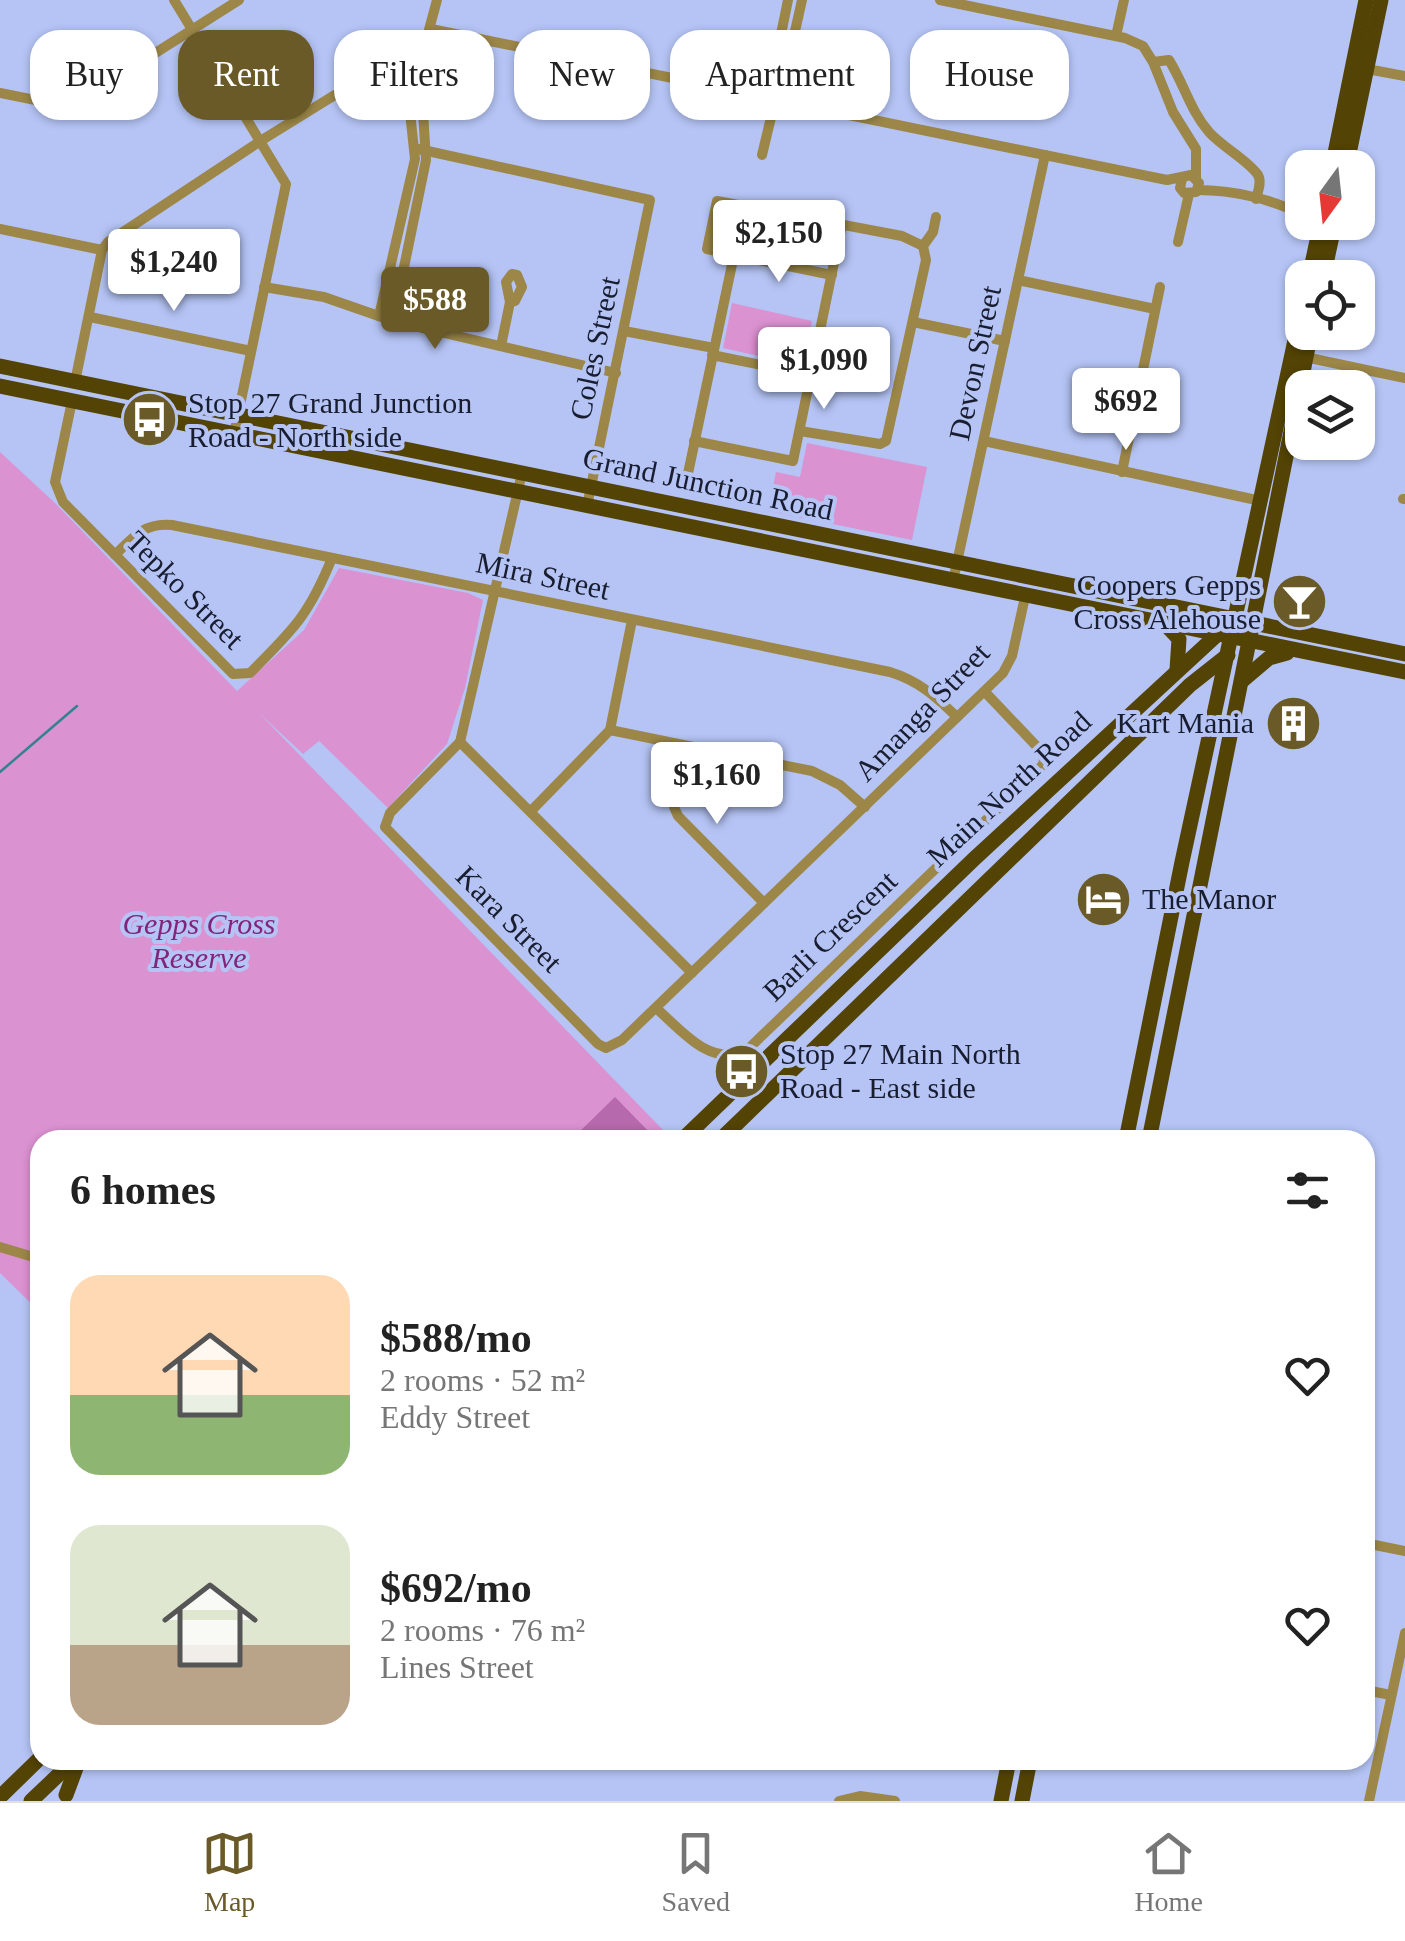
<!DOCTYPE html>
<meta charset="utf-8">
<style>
body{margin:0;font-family:"Times New Roman",serif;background:#f6f6f6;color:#222;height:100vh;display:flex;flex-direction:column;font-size:38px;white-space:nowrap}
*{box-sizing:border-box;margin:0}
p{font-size:32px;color:#767676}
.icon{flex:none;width:55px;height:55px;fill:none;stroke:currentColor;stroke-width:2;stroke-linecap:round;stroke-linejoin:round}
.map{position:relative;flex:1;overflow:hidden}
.drawer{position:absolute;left:30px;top:1130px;width:1345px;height:640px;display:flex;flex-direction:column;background:#fff;border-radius:30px;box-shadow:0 2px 8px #0004}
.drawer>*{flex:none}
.guide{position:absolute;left:30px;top:30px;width:1345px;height:90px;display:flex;gap:20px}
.needle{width:65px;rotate:195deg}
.buttons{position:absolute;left:1285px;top:150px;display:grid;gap:20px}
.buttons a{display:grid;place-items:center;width:90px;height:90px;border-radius:20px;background:#fff;box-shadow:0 2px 8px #0004;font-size:50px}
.price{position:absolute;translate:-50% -85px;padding:0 22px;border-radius:10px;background:#fff;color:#222;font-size:32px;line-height:65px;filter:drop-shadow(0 2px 5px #0008)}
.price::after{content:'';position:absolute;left:50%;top:60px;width:30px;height:22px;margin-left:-15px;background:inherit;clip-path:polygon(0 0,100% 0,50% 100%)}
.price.active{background:#6a5a27;color:#fff}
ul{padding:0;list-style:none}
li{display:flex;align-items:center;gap:30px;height:250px;padding:0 40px}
li span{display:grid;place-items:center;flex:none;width:280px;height:200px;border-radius:30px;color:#555}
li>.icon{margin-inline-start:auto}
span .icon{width:120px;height:120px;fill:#fffc;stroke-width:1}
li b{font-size:42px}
h2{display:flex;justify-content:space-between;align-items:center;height:120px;padding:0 40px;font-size:42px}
.pill{padding:0 35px;border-radius:30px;background:#fff;box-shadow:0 2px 8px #0004;font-size:35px;line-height:90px}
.pill.active{background:#6a5a27;color:#fff}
.tabs{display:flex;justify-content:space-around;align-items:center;height:140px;border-top:2px solid #e0e0e0;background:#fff;font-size:28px;color:#767676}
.tabs a{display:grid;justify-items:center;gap:5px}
.tabs .active{color:#6a5a27}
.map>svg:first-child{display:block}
.green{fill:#db92d1}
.forest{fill:#b669ac}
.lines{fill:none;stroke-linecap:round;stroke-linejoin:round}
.stream{stroke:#328290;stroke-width:2.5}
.minor{stroke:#9c8748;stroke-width:10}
.highway{stroke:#534304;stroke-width:15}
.labels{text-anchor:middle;stroke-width:8;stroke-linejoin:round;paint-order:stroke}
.street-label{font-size:30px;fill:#181d2f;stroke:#b5c4f5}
.poi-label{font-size:30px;fill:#181d2f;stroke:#b5c4f5;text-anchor:start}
.park-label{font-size:30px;font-style:italic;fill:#82247a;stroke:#b5c4f5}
</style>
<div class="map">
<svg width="1405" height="1801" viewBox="0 0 1405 1801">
<rect width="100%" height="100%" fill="#b5c4f5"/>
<g class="green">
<polygon points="719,206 748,212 739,253 710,247"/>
<polygon points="732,303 812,321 802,366 723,348"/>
<polygon points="807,443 927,467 912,540 768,511 776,472 800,477"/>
<polygon points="0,452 55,503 237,691 304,630 339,568 468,593 483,600 465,688 447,744 388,808 319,741 303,754 259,713 664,1131 655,1140 40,1140 40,1312 0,1273"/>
</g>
<polygon class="forest" points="615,1097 655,1138 571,1140"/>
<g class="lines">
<polyline class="stream" points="0,772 77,706"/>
<g class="minor">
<polyline points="174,0 286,184 234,434"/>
<polyline points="940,0 1125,38 1143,46 1153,62 1173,112 1196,149 1196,178"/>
<polyline points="431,29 766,97"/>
<polyline points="1116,36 1124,0"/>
<path d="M 1153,62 L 1169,60 C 1184,84 1190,110 1209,132 C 1221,146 1249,161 1258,175 C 1262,182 1258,191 1256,199"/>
<polyline points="1367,69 1405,76"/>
<polyline points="0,93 70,107 239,0"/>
<polyline points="769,93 788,0"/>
<polyline points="781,94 802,0"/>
<polyline points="784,98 777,109 770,108 766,101 767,95 775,91 784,98 805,106 1167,180 1191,175 1199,183 1196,192 1184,193 1180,188 1182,179"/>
<polyline points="414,148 650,200 587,506"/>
<polyline points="762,155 773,109"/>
<path d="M 1198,190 C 1232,190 1273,199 1302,215"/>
<polyline points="0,229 102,250"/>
<polyline points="1178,242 1189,194"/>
<polyline points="734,255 832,275"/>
<polyline points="1018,280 1155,309"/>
<polyline points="264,287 324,297 393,321 616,373"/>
<polyline points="379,316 415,159 408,94 414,72 420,63 426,160 393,321"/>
<polyline points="90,317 251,351"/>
<polyline points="913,322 1005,341"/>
<polyline points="624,331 714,348"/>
<polyline points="501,346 510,302 506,282 512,274 517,275 522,287 515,301 510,302"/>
<polyline points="712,355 811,375"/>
<polyline points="1305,357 1405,378"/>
<polyline points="75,382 102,250 108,242 262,140 393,59 406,58 420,63 437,0"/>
<path d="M 72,401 L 55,482 L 63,502 L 233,674 L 250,673 C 293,630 309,615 332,558"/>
<polyline points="800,431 880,444 886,441 926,260 923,246 933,232 936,217"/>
<polyline points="694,441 793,461 842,224"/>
<polyline points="984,441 1261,501"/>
<polyline points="1122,472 1160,287"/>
<polyline points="522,473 460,742 390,813 385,827 598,1044 606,1048 622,1040 1003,673 1012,656 1025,597"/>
<polyline points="686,483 734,255 707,249 717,201 902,236 923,246"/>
<polyline points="1403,499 1405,499"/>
<path d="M 115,555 C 133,537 145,522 172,525 L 890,672 C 919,681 935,696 957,717"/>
<polyline points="953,581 1045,155"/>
<polyline points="610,730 812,771 840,785 865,807"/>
<polyline points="460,742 692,973"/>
<polyline points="685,746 674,807 678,816 764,903"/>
<polyline points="531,811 610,730 632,620"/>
<path d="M 656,1008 C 682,1031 707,1064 744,1053 L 1039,769 L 1044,763 L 1043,753 L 985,692"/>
<polyline points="0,1247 40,1259"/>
<polyline points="1365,1543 1405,1551"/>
<polyline points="1365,1690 1391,1695"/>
<polyline points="839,1801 860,1796 895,1801"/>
<polyline points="1369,1801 1405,1633"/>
</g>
<g class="highway">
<polyline points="1332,168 1366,0"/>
<polyline points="1346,168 1381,0"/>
<polyline points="1309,278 1321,222"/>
<polyline points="1323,278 1335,222"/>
<polyline points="0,366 1405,654"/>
<polyline points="0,386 1405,672"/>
<polyline points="1166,625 1179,639 1177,670"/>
<polyline points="1243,680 1269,658 1287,653"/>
<polyline points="682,1140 974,859 1220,632"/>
<polyline points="720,1140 1190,685 1228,655"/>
<polyline points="1126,1140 1182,862 1302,308"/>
<polyline points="1149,1140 1311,332"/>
<polyline points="66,1795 79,1760"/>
<polyline points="0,1797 40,1758"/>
<polyline points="31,1801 74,1760"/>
<polyline points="1001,1801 1009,1760"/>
<polyline points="1022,1801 1030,1760"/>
</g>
</g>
<defs>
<symbol id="bus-disc" viewBox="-11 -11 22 22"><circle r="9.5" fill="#6a5a27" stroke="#b5c4f5"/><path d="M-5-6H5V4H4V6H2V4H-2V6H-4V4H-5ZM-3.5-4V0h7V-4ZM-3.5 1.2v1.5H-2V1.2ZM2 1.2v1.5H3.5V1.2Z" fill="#fff"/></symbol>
<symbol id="bar-disc" viewBox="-11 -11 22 22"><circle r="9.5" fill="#6a5a27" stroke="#b5c4f5"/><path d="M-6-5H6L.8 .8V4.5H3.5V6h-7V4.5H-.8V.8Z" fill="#fff"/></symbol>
<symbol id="building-disc" viewBox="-11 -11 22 22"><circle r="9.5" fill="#6a5a27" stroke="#b5c4f5"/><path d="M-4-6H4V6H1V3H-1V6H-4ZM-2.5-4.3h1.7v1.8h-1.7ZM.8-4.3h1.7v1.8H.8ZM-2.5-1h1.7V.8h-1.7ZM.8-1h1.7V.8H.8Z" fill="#fff"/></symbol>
<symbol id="hotel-disc" viewBox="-11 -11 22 22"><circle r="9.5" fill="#6a5a27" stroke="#b5c4f5"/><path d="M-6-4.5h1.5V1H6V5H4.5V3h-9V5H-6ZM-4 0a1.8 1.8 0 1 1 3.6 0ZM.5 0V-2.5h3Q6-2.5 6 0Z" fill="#fff"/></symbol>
</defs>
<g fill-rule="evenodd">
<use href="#bus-disc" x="118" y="388" width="63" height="63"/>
<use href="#bar-disc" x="1268" y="570" width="63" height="63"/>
<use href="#building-disc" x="1262" y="692" width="63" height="63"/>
<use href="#hotel-disc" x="1072" y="868" width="63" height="63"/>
<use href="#bus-disc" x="710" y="1040" width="63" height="63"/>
</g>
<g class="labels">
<g class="street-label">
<text transform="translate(595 348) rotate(-78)" y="10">Coles Street</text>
<text transform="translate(975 363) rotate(-78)" y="10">Devon Street</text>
<text transform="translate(708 484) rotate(12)" y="10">Grand Junction Road</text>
<text transform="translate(543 576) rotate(12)" y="10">Mira Street</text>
<text transform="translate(185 590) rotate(45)" y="10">Tepko Street</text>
<text transform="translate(922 712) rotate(-46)" y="10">Amanga Street</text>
<text transform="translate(1009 789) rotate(-43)" y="10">Main North Road</text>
<text transform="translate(509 919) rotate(45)" y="10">Kara Street</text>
<text transform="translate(830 936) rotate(-44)" y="10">Barli Crescent</text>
</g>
<g class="poi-label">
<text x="188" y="413">Stop 27 Grand Junction<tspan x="188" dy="34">Road - North side</tspan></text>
<text x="1261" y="595" text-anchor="end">Coopers Gepps<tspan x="1261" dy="34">Cross Alehouse</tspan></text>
<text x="1254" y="733" text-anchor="end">Kart Mania</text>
<text x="1142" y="909">The Manor</text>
<text x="780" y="1064">Stop 27 Main North<tspan x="780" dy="34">Road - East side</tspan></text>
</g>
<g class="park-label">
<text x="199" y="934">Gepps Cross<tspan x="199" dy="34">Reserve</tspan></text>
</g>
</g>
</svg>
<div class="buttons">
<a><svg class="needle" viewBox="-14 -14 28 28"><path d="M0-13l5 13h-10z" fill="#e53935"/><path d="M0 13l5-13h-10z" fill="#767676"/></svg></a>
<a><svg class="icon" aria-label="locate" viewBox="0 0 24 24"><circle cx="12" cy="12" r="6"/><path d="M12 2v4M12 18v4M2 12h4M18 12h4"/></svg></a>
<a><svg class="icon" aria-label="layers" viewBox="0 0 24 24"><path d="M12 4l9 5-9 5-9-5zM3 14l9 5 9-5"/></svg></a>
</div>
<b class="price" style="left:779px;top:285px">$2,150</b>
<b class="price" style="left:174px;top:314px">$1,240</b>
<b class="price active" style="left:435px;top:352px">$588</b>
<b class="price" style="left:824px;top:412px">$1,090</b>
<b class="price" style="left:1126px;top:453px">$692</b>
<b class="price" style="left:717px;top:827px">$1,160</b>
<div class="guide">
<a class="pill">Buy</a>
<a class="pill active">Rent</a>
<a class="pill">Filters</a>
<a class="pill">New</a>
<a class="pill">Apartment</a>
<a class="pill">House</a>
</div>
<section class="drawer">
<h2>6 homes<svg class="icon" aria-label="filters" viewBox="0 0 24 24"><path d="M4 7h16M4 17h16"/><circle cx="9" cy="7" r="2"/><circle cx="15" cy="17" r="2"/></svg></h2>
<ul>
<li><span style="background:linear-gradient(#ffd9b3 60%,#8fb573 0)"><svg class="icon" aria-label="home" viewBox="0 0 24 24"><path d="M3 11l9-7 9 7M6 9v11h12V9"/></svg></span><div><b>$588/mo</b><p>2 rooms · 52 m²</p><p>Eddy Street</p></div><svg class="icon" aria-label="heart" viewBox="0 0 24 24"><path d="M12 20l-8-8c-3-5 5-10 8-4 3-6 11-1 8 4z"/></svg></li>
<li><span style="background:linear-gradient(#dfe7d0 60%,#b9a48a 0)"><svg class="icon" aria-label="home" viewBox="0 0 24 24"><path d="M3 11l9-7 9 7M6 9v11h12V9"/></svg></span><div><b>$692/mo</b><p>2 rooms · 76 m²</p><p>Lines Street</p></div><svg class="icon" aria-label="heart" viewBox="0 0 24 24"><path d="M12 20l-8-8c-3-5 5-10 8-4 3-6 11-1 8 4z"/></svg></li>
</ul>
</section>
</div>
<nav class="tabs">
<a class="active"><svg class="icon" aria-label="map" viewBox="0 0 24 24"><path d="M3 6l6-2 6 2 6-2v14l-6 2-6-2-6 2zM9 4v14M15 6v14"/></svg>Map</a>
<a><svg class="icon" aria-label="saved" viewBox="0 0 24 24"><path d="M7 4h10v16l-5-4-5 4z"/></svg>Saved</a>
<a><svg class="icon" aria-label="home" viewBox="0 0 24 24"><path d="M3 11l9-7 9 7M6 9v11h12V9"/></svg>Home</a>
</nav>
